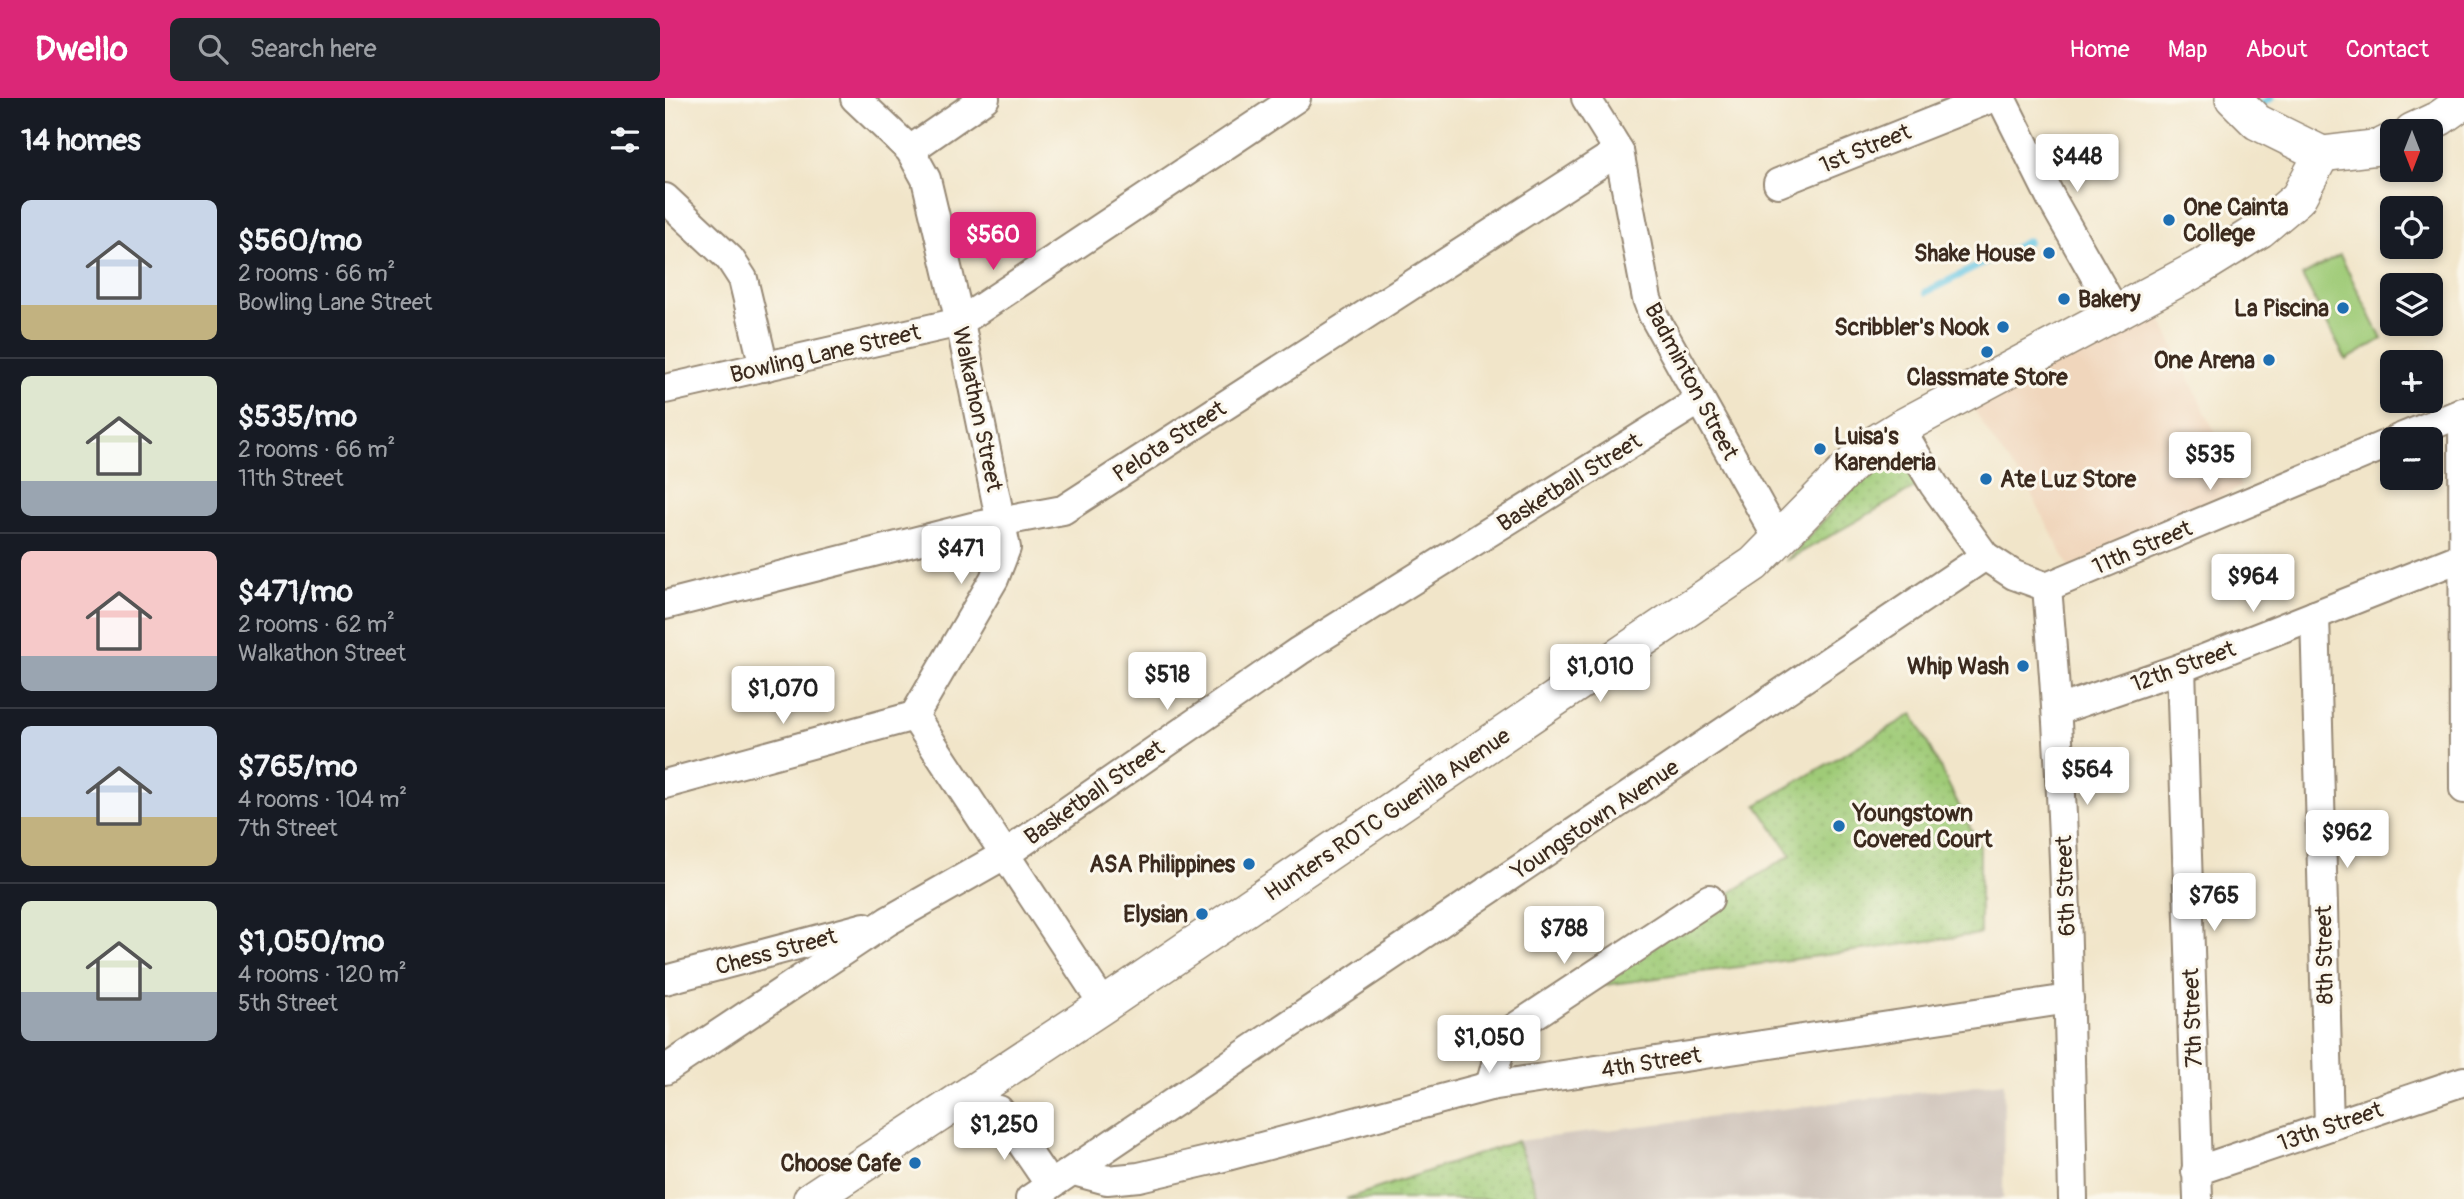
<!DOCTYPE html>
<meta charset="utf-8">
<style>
body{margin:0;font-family:Pangolin,sans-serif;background:#20242c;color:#f1f3f6;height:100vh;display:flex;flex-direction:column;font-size:26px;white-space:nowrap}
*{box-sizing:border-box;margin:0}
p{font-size:23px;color:#9ea1a6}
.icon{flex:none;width:38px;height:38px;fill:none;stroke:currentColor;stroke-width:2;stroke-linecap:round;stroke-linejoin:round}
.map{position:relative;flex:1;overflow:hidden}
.drawer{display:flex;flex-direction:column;background:#171b24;width:665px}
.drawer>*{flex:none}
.needle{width:46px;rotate:180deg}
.fabs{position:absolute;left:1715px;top:21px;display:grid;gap:14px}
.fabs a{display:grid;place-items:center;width:63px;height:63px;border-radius:10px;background:#171b24;box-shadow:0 4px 10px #0003;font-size:35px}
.price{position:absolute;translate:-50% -60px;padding:0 16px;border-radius:7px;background:#fff;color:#222;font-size:23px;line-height:46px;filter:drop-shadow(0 2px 4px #0008)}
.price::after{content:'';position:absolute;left:50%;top:42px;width:21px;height:16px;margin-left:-10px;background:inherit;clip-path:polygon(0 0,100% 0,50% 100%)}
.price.on{background:#db2777;color:#fff}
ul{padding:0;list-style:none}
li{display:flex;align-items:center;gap:21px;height:175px;padding:0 21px}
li+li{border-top:2px solid #363941}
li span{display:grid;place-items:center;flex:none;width:196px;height:140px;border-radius:10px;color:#555}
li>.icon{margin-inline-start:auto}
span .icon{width:84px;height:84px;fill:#fffc;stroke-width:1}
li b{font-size:30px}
h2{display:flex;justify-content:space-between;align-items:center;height:84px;padding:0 21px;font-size:30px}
header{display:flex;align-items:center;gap:42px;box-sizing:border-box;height:98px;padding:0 35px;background:#db2777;color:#fff}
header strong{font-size:33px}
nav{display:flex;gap:38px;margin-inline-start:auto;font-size:24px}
.search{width:490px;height:63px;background:#20242c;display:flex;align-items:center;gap:18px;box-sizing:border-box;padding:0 24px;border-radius:10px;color:#9ea1a6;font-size:26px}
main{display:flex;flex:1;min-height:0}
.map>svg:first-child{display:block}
.built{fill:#f0d6bc}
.industrial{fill:#cec2b9}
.grass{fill:#9fcb77;stroke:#6d7a4a;stroke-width:2}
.park{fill:url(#park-dots);stroke:#6d7a4a;stroke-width:2}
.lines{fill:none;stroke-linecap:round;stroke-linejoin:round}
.stream{stroke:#65c6e4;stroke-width:7}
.minor-casing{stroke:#968874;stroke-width:32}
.tertiary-casing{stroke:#968874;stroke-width:38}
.minor{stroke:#fff;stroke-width:28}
.tertiary{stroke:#fff;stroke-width:35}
.poi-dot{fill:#1f6fb2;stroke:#fbf7ec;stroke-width:2.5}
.labels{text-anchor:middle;stroke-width:6;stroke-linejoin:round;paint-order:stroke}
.street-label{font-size:23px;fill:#3b2a1e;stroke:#fbf7ec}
.poi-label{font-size:23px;font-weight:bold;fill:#3b2a1e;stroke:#fbf7ec;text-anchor:end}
</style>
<header>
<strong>Dwello</strong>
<div class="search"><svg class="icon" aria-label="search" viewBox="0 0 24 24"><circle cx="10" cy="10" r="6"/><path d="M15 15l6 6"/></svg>Search here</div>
<nav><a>Home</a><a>Map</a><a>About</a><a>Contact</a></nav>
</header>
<main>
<section class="drawer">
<h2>14 homes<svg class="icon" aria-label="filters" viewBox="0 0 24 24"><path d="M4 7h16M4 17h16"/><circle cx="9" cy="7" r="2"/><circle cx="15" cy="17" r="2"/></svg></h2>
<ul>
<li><span style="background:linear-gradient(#c9d6e8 75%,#c2b280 0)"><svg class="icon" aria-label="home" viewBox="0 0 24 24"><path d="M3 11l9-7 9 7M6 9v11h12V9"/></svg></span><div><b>$560/mo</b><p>2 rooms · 66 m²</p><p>Bowling Lane Street</p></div></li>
<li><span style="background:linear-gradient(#dfe7d0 75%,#9aa5b1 0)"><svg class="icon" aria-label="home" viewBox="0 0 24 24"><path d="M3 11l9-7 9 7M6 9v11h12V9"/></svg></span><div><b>$535/mo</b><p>2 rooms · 66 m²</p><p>11th Street</p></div></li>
<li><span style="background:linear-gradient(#f6c9c9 75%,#9aa5b1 0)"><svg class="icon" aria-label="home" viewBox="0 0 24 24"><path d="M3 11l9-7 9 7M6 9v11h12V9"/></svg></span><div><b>$471/mo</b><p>2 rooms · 62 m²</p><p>Walkathon Street</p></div></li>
<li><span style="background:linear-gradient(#c9d6e8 65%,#c2b280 0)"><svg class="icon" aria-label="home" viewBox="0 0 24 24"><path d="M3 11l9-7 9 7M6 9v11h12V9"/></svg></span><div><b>$765/mo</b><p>4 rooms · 104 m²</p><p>7th Street</p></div></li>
<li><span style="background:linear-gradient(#dfe7d0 65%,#9aa5b1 0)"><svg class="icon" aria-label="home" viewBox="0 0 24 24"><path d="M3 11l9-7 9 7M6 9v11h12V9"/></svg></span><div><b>$1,050/mo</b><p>4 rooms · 120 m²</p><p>5th Street</p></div></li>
</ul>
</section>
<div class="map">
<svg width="1799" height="1101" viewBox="0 0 1799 1101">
<defs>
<pattern id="park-dots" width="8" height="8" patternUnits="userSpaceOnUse" patternTransform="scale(1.75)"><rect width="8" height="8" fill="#9fcb77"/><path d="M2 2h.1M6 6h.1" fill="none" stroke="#8aae66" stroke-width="1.8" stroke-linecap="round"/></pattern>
</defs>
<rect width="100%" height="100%" fill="#fbf7ec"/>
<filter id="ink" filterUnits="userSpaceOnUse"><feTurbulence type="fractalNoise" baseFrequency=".0143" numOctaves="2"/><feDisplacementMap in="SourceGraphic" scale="14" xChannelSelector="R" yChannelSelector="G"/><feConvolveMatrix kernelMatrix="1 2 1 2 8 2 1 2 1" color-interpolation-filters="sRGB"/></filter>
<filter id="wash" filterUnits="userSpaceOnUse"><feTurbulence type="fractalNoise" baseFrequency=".00686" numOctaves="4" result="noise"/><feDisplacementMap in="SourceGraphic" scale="28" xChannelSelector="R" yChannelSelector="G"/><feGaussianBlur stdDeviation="1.57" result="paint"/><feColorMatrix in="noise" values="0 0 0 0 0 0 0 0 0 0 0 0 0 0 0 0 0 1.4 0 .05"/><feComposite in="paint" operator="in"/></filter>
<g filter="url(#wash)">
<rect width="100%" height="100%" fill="#f1e5c9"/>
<polygon class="built" points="1491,211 1576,389 1405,471 1362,388 1330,346 1305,305"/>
<polygon class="industrial" points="1339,984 1338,1101 874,1101 852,1043"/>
<polygon class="grass" points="1675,157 1717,241 1681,262 1637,178"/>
<g class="park">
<polygon points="1229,347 1253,388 1121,463"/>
<polygon points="1248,616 1315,749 1315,836 933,888 919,886 1126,757 1092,707"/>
<polygon points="852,1043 874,1101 681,1101"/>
</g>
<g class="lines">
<g class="stream">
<polyline points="1598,5 1606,0"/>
<polyline points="1261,194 1363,143"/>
</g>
</g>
</g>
<g filter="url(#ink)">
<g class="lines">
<defs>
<g id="minor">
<polyline points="190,0 245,52 261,81 295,224 341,450 329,481 249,618 439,907"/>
<polyline points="921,0 954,53 982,201 988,217 1113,441"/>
<polyline points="1336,0 1386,100 1451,215"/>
<polyline points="245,52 320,0"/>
<polyline points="1113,85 1327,0"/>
<polyline points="0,100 65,161 78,181 99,269"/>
<polyline points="0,291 295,224 631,0"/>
<polyline points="1798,314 1799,691"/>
<path d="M 1235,330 L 1269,387 L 1320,458 L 1349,477 L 1382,489 C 1400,693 1404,897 1408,1101"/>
<polyline points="1733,341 1799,314"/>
<polyline points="1382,489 1727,344"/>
<polyline points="0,507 307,429 398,412 954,53"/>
<polyline points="1650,517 1664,1028"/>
<polyline points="1516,570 1533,1101"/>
<polyline points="1393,612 1516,570 1797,459"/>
<polyline points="0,686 249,618"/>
<polyline points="0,882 200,829"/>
<polyline points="0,972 223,823 339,757 634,553 1035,302"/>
<polyline points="825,988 836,948 848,931 1044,801"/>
<polyline points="334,1012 385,1087"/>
<polyline points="409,1073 442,1082 474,1079 551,1061 825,988 1404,901"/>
<polyline points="1531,1073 1799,983"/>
<polyline points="365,1101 1320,458"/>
</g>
<g id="tertiary">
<polyline points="1568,0 1592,24 1657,56 1715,49 1727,43"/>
<polyline points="1747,33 1775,20 1799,3"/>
<polyline points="146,1101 439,907 1089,466 1204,349 1235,330 1534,170 1595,132 1633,100 1657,56"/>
</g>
</defs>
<use href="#minor" class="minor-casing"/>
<use href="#tertiary" class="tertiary-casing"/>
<use href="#minor" class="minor"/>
<use href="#tertiary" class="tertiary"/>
</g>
</g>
<g class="poi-dot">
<circle cx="1504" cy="122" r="7"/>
<circle cx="1384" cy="155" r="7"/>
<circle cx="1399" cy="201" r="7"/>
<circle cx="1678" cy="210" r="7"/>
<circle cx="1338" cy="229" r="7"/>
<circle cx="1322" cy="254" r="7"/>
<circle cx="1604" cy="262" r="7"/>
<circle cx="1155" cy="351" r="7"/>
<circle cx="1321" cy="381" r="7"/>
<circle cx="1358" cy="568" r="7"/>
<circle cx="1174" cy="728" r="7"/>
<circle cx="584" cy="766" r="7"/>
<circle cx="537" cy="816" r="7"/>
<circle cx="250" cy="1065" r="7"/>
</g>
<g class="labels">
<g class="street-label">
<text transform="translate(1200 50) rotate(-22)" y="8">1st Street</text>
<text transform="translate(160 255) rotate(-13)" y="8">Bowling Lane Street</text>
<text transform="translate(1027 283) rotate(62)" y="8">Badminton Street</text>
<text transform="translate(313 311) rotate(78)" y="8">Walkathon Street</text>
<text transform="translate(504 343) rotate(-33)" y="8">Pelota Street</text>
<text transform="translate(904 384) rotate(-32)" y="8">Basketball Street</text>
<text transform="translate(1477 449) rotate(-23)" y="8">11th Street</text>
<text transform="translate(1518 568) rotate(-20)" y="8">12th Street</text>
<text transform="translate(429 694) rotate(-35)" y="8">Basketball Street</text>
<text transform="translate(722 716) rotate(-34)" y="8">Hunters ROTC Guerilla Avenue</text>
<text transform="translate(930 721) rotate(-34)" y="8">Youngstown Avenue</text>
<text transform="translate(1400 788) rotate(-92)" y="8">6th Street</text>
<text transform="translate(111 853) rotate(-15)" y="8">Chess Street</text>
<text transform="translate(1659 857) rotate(-91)" y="8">8th Street</text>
<text transform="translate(1527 920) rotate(-92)" y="8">7th Street</text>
<text transform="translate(986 964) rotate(-9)" y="8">4th Street</text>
<text transform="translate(1665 1028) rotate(-19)" y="8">13th Street</text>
</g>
<g class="poi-label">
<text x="1518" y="117" text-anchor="start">One Cainta<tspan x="1518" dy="26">College</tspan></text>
<text x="1370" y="163">Shake House</text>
<text x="1413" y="209" text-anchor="start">Bakery</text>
<text x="1664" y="218">La Piscina</text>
<text x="1324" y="237">Scribbler's Nook</text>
<text x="1590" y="270">One Arena</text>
<text x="1322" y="287" text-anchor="middle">Classmate Store</text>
<text x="1169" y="346" text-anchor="start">Luisa's<tspan x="1169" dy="26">Karenderia</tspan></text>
<text x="1335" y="389" text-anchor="start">Ate Luz Store</text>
<text x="1344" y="576">Whip Wash</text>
<text x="1188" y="723" text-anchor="start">Youngstown<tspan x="1188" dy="26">Covered Court</tspan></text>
<text x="570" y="774">ASA Philippines</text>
<text x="523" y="824">Elysian</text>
<text x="236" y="1073">Choose Cafe</text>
</g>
</g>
</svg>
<div class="fabs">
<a><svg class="needle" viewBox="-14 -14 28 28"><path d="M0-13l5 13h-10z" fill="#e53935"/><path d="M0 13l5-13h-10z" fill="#9ea1a6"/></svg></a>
<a><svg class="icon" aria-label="locate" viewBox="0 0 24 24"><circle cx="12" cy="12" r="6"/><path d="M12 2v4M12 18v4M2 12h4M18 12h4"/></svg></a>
<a><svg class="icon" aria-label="layers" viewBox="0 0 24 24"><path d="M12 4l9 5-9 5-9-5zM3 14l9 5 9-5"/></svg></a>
<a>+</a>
<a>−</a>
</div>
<b class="price" style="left:1412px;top:96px">$448</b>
<b class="price on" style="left:328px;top:174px">$560</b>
<b class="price" style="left:1545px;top:394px">$535</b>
<b class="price" style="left:296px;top:488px">$471</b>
<b class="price" style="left:1588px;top:516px">$964</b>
<b class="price" style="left:935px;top:606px">$1,010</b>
<b class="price" style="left:502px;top:614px">$518</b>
<b class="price" style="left:118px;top:628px">$1,070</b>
<b class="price" style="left:1422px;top:709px">$564</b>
<b class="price" style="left:1682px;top:772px">$962</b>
<b class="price" style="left:1549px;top:835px">$765</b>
<b class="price" style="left:899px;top:868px">$788</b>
<b class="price" style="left:824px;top:977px">$1,050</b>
<b class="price" style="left:339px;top:1064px">$1,250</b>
</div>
</main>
